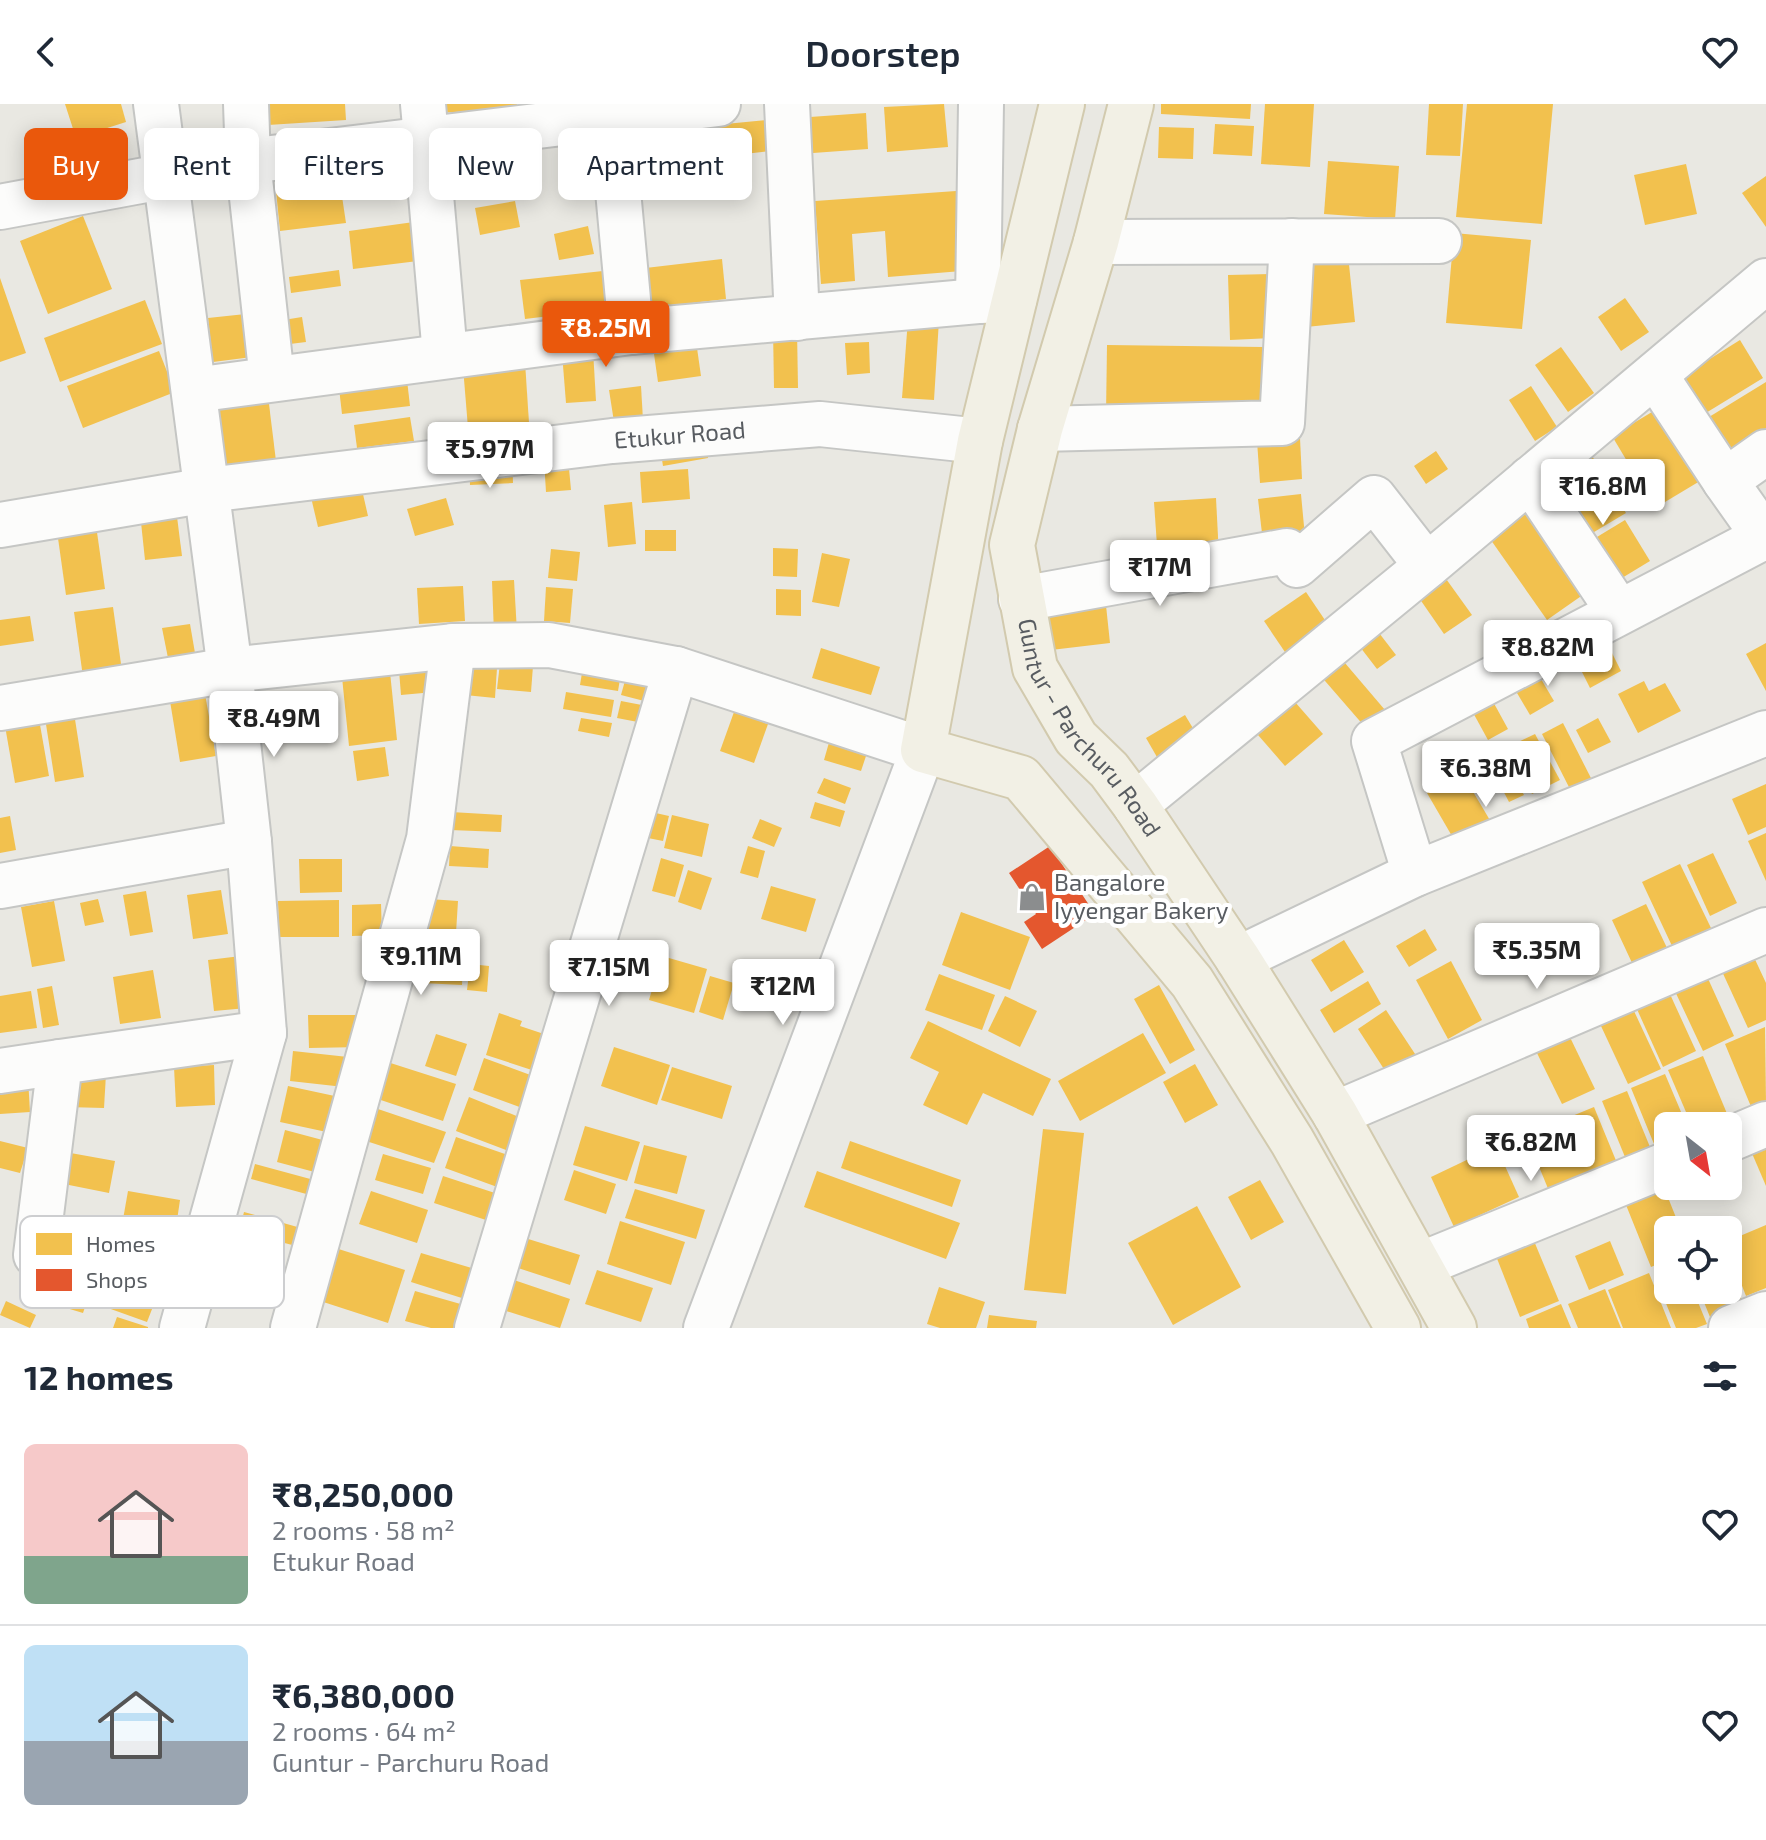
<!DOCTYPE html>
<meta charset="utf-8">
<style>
body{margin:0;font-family:"Exo 2",sans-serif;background:#f2f2f3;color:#1f2937;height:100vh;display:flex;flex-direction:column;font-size:30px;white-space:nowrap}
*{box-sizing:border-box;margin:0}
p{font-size:26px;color:#747a83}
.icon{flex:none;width:44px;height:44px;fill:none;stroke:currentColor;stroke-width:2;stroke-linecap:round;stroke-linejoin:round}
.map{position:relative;height:1224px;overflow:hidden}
.sheet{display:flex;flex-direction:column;background:#fff;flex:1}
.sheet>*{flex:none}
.top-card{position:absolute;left:24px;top:24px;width:800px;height:72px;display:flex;gap:16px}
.needle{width:52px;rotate:149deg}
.tools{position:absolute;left:1654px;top:1008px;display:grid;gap:16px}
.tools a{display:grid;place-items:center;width:88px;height:88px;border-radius:12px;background:#fff;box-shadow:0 4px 20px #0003;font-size:40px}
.price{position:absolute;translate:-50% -68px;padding:0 18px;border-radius:8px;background:#fff;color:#222;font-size:26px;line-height:52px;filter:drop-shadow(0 2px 4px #0008)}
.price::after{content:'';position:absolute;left:50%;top:48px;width:24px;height:18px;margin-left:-12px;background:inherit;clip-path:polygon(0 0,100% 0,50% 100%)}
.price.active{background:#ea580c;color:#fff}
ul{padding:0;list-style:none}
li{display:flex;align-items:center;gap:24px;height:200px;padding:0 24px}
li+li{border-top:2px solid #e0e1e3}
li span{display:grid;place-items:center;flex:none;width:224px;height:160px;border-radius:12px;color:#555}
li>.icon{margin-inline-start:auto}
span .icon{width:96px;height:96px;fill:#fffc;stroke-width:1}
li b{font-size:34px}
h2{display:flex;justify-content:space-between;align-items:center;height:96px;padding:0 24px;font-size:34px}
.pill{padding:0 28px;border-radius:12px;background:#fff;box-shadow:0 4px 20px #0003;font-size:28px;line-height:72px}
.pill.active{background:#ea580c;color:#fff}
header{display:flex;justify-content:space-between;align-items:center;height:104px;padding:0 24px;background:#fff;font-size:36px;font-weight:600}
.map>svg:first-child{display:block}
.homes{fill:#f2c14e}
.shops{fill:#e4572e}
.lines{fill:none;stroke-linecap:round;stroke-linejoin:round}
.minor-casing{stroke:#c5c6c4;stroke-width:48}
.major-casing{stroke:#d2caae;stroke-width:48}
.minor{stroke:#fcfcfb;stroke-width:44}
.major{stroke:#f2f0e5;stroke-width:44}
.labels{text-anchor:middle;stroke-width:8;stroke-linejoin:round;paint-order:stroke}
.street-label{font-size:24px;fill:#585c61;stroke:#fff}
.poi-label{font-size:24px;fill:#585c61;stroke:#fff;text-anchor:start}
.key{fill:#fff;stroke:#cdced0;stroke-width:2}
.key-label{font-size:22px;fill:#585c61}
</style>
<header><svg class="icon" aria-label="back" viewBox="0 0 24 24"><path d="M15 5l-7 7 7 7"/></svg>Doorstep<svg class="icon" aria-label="heart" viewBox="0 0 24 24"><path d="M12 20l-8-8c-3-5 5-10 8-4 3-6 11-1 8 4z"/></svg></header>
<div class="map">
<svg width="1766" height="1224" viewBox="0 0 1766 1224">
<rect width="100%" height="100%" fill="#e9e8e2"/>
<g class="homes">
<polygon points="65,0 121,0 126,18 76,34"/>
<polygon points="267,0 345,0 346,16 268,21"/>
<polygon points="438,0 517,0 517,4 439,9"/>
<polygon points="944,0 948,43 887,48 884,3"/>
<polygon points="1161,0 1251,0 1250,15 1161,10"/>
<polygon points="1265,0 1314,0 1310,63 1261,60"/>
<polygon points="1429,0 1463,0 1460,52 1426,51"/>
<polygon points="1467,0 1553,0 1542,120 1456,113"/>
<polygon points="866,9 868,45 813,49 810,13"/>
<polygon points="766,16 770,47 719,53 715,21"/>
<polygon points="1215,20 1254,22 1252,52 1213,50"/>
<polygon points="702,23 706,56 631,65 627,32"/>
<polygon points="1159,23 1194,24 1193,55 1158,54"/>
<polygon points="1328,57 1399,62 1395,115 1324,110"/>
<polygon points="1686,60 1697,110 1645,121 1634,71"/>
<polygon points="1766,72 1766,123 1742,89"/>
<polygon points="340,79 346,119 280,127 276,87"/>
<polygon points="956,87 962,167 888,173 885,127 852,130 855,177 821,180 815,97"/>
<polygon points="515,97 520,123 480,131 475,104"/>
<polygon points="83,112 112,185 48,210 20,137"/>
<polygon points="421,117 426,156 353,165 349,127"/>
<polygon points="588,122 594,150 559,156 554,130"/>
<polygon points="1454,129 1531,136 1522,225 1446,219"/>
<polygon points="1348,151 1355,218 1306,223 1300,156"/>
<polygon points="722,155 726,195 641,205 637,165"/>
<polygon points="339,166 341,182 291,189 289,173"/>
<polygon points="603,167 607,205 525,215 520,176"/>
<polygon points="1271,170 1273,234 1230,236 1228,171"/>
<polygon points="0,174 26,249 0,258"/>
<polygon points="1625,194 1649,228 1621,247 1598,213"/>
<polygon points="145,196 162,240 60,278 44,234"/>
<polygon points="255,209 260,252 213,258 208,214"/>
<polygon points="302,213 306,238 274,242 271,218"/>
<polygon points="908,215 939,216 934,296 902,294"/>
<polygon points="773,225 797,225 798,284 774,284"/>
<polygon points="1740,236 1763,274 1696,315 1673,278"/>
<polygon points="869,238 870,269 847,271 845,239"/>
<polygon points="1107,241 1263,243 1262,313 1106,311"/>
<polygon points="1561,243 1594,289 1568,308 1535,261"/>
<polygon points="697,244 701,272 658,278 654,250"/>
<polygon points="593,246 596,297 566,299 562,249"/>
<polygon points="159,247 175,288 83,324 67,282"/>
<polygon points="525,258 529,319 468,324 463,263"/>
<polygon points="407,276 410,302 342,310 339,284"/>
<polygon points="1766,278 1766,338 1723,365 1696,321"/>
<polygon points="641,282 643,316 614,318 609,286"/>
<polygon points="1531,282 1557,323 1535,337 1509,296"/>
<polygon points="268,292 276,357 221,364 212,300"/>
<polygon points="1662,302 1705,374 1655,404 1612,332"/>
<polygon points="410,313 414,337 357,344 354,321"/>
<polygon points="1300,334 1302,375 1260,379 1257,337"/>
<polygon points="706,336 708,354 663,362 660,343"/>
<polygon points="1436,347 1448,365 1426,380 1414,362"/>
<polygon points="1592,352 1626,409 1589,431 1555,374"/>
<polygon points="512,353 513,379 470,381 469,356"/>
<polygon points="568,354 571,386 546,388 544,355"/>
<polygon points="688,365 690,395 642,399 640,368"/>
<polygon points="360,377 368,412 318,423 310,389"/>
<polygon points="1301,390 1305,433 1263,438 1258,395"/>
<polygon points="446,394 454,421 415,432 407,405"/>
<polygon points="1216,394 1219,452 1158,456 1154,398"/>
<polygon points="1522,394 1587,488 1547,516 1481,422"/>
<polygon points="632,398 636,440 608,443 604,401"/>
<polygon points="176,405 182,452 145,456 140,409"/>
<polygon points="95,414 105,485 66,491 56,420"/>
<polygon points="1625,416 1650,457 1617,477 1592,436"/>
<rect x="645" y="426" width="31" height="21"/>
<polygon points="773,444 798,445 797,473 773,472"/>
<polygon points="551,445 580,448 577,477 548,474"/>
<polygon points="822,449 850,455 839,503 812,498"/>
<polygon points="1444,472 1472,511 1444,530 1417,491"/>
<polygon points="514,476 517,528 494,530 492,477"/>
<polygon points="463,482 465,517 419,520 417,484"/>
<polygon points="546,483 573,485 570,519 544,517"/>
<polygon points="776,485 801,486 801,512 776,511"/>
<polygon points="1306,488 1331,525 1289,554 1264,517"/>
<polygon points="1105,492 1110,539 1051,546 1045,500"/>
<polygon points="113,503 122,567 83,573 74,508"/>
<polygon points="30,512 34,537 0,542 0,516"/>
<polygon points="190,520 195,549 168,554 162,524"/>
<polygon points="1376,525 1396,551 1377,565 1357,539"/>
<polygon points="1766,539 1766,587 1746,550"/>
<polygon points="821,544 880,563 871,591 812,574"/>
<polygon points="1612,549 1621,567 1590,584 1581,566"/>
<polygon points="430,551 434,588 401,591 398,554"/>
<polygon points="1339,552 1385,606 1365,623 1319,570"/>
<polygon points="584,557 622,563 618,587 580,581"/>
<polygon points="1531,558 1554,597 1530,611 1507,572"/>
<polygon points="500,559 533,562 531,588 497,585"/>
<polygon points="458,560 497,564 495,594 455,590"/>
<polygon points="628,566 655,574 648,598 621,591"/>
<polygon points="390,568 397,636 349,642 342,573"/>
<polygon points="1644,577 1649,587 1665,579 1681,607 1638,629 1618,590"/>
<polygon points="1485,583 1508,625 1488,636 1465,594"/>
<polygon points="566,588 614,596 611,613 563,605"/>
<polygon points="205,590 216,652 180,658 170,597"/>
<polygon points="621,597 647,602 643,619 617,614"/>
<polygon points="1295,598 1323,630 1285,662 1258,631"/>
<polygon points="734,608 768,620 754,659 720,647"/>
<polygon points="74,609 84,673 55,678 45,614"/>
<polygon points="1185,611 1200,636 1161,660 1146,634"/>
<polygon points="581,614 612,619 609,633 578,627"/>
<polygon points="1598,614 1611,638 1588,649 1576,626"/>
<polygon points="39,615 49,672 15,679 5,622"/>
<polygon points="1563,619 1594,680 1573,691 1542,630"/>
<polygon points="1535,630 1560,676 1532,690 1508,643"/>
<polygon points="830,635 868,646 861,667 824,656"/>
<polygon points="385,643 389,672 357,677 353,647"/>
<polygon points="1498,643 1524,691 1509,698 1484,650"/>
<polygon points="1462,669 1491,718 1456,739 1427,689"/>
<polygon points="824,674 851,684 845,700 817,689"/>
<polygon points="1766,680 1766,723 1748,731 1732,695"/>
<polygon points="815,698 845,707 840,723 810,714"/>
<polygon points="638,705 669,712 663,737 633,731"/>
<polygon points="451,708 502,711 501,728 450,726"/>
<polygon points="672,711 709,720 702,753 664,744"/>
<polygon points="10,712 16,746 0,749 0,714"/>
<polygon points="760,715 782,724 774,743 752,734"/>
<polygon points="1766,729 1766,777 1748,737"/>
<polygon points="450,742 489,745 488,764 449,762"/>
<polygon points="748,742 765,747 758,774 740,769"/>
<polygon points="1713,749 1737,799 1710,812 1687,761"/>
<polygon points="661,754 684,761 675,793 652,787"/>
<polygon points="299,755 342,755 342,788 300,789"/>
<polygon points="1680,760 1711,824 1672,842 1642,778"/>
<polygon points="688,766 712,774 701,806 678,798"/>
<polygon points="771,782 816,795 806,828 761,815"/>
<polygon points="221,786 228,830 193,835 187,791"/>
<polygon points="146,787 153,828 130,832 123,791"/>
<polygon points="98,795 104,818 85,822 80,799"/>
<polygon points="429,795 458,797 456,829 428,828"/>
<polygon points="339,796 339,833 279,833 278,797"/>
<polygon points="54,797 65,857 32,863 21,803"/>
<polygon points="381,800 382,831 352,832 352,801"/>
<polygon points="1646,800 1668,846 1633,861 1612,816"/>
<polygon points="961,808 1030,833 1010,886 942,861"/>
<polygon points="1568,820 1578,840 1562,848 1552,828"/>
<polygon points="1425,825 1437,846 1409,863 1396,842"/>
<polygon points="1344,836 1364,868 1331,888 1311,856"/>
<polygon points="1752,849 1766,879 1766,916 1748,924 1720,863"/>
<polygon points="241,852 247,904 214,907 208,856"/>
<polygon points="662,852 707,865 694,909 649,896"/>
<polygon points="1451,857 1482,916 1448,935 1416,876"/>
<polygon points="423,858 463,860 462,881 422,879"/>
<polygon points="470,860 489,862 487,888 467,886"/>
<polygon points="153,866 161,914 120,920 113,873"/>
<polygon points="1705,868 1734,932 1703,947 1673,883"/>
<polygon points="939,870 995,891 982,926 925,906"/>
<polygon points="710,872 734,879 723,916 699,908"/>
<polygon points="1368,877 1381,900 1334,929 1320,906"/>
<polygon points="1159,881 1195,946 1170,960 1134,895"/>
<polygon points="52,882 59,921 43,924 37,885"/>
<polygon points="31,887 37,924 0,929 0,892"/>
<polygon points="1669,888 1696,947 1663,963 1636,903"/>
<polygon points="1005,892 1037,907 1020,943 988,927"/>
<polygon points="1386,906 1421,959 1393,979 1358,925"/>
<polygon points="1634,907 1661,965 1628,980 1601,922"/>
<polygon points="499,909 522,917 520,922 559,935 547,971 486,951"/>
<polygon points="308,911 362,911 362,943 309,944"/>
<polygon points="928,917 1051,975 1033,1012 983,989 967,1021 923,1001 939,968 910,954"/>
<polygon points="1765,923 1766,999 1752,1005 1725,940"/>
<polygon points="1566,925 1595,985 1562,1000 1533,941"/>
<polygon points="1143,929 1166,969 1080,1017 1058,977"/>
<polygon points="436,930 467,940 456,972 425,962"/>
<polygon points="614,943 670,961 657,1001 601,982"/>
<polygon points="293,947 348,953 344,983 290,977"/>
<polygon points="1703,952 1728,1012 1705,1022 1692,1022 1668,966"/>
<polygon points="484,954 544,976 533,1008 473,986"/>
<polygon points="378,955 456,980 443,1017 366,991"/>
<polygon points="1195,960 1218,1001 1185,1019 1163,978"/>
<polygon points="214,961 215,1001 176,1003 174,963"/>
<polygon points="672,963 732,982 722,1015 661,996"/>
<polygon points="67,968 106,970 104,1004 66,1003"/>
<polygon points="1665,970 1687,1022 1668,1022 1668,1035 1654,1040 1631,984"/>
<polygon points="28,974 30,1008 0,1010 0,976"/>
<polygon points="288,982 344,994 336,1030 280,1018"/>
<polygon points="1627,987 1650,1043 1625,1053 1602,997"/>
<polygon points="469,993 519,1013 506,1046 456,1027"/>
<polygon points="1594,1003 1617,1059 1549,1087 1526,1031"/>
<polygon points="375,1004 446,1028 434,1059 363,1036"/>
<polygon points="585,1022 640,1038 627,1077 573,1061"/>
<polygon points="1043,1025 1084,1029 1066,1190 1024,1186"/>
<polygon points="285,1026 330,1038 322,1070 277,1058"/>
<polygon points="456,1033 511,1052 500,1084 445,1064"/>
<polygon points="0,1037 28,1044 20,1069 0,1064"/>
<polygon points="850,1037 961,1076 952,1103 841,1064"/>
<polygon points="644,1041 687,1052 677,1090 634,1079"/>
<polygon points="1766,1041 1766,1082 1751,1047"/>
<polygon points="1496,1042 1519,1093 1454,1123 1431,1073"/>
<polygon points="65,1048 115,1057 109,1089 59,1079"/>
<polygon points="383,1050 431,1064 423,1090 375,1076"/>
<polygon points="255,1060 314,1076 310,1091 251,1075"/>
<polygon points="574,1066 616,1080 606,1110 564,1096"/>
<polygon points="817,1067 960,1119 946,1155 804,1103"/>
<polygon points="443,1072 498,1090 489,1117 434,1099"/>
<polygon points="1260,1076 1284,1118 1251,1136 1228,1093"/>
<polygon points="635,1085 705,1106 696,1135 625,1114"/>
<polygon points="1665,1086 1681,1126 1668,1126 1668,1156 1651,1163 1626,1101"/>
<polygon points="128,1087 180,1096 175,1130 122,1121"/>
<polygon points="371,1087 428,1106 417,1139 359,1120"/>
<polygon points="1197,1102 1241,1183 1173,1221 1128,1139"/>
<polygon points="244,1108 301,1124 296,1142 239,1127"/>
<polygon points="620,1117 685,1138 671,1181 607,1160"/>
<polygon points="1766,1121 1766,1184 1746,1192 1728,1146 1728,1137"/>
<polygon points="525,1134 580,1151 570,1181 515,1163"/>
<polygon points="1534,1137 1559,1197 1520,1213 1496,1152"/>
<polygon points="1610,1137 1624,1171 1589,1186 1575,1152"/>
<polygon points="244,1142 285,1153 275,1190 234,1179"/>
<polygon points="329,1142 405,1166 388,1219 311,1194"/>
<polygon points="421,1149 475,1165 465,1195 411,1178"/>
<polygon points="1728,1163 1745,1204 1712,1218 1699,1186 1728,1186"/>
<polygon points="1668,1164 1668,1186 1693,1186 1707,1220 1696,1224 1676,1224 1654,1170"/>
<polygon points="597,1166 653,1184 641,1218 585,1200"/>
<polygon points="1649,1169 1671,1224 1623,1224 1608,1186"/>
<polygon points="511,1175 570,1195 560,1224 500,1205"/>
<polygon points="101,1182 154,1200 147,1218 94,1199"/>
<polygon points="939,1183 985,1198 976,1224 940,1224 927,1220"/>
<polygon points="59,1184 88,1194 83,1209 53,1200"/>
<polygon points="1605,1185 1621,1224 1578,1224 1568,1200"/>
<polygon points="415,1187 471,1203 464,1224 431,1224 405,1217"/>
<polygon points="6,1197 36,1211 30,1224 0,1211"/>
<polygon points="1561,1200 1571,1224 1529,1224 1526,1215"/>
<polygon points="989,1211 1037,1217 1036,1224 987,1224"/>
<polygon points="117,1213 148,1223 148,1224 113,1224"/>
</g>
<polygon class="shops" points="1050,742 1095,810 1042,845 1024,818 1036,810 1009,769"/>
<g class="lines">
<defs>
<g id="minor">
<polyline points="156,0 230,566 249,738 264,929 182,1224"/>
<polyline points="246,0 248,57 272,275"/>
<polyline points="423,0 445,251"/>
<polyline points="610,0 631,228"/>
<polyline points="787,0 797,214"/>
<polyline points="0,103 248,57 718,0"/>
<polyline points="1096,138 1439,137"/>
<polyline points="978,197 981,0"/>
<polyline points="1655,271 1725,377"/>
<polyline points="194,286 631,228 978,197 1014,196"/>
<polyline points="1040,325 1282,319 1292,137"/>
<polyline points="1766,348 1725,377 1766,435"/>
<polyline points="1530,375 1619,508"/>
<path id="s1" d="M 0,421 L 207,386 L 612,337 L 820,320 L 980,337"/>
<polyline points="1297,461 1374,394 1427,462"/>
<polyline points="1021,495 1287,447"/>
<polyline points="0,604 230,566 453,542 549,541 676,565 923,646 706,1224"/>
<polyline points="1135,701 1427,462 1766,177"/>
<polyline points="1415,770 1374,637 1766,432"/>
<polyline points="0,782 249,738"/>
<polyline points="1238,855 1415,770 1766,629"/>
<polyline points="0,967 60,958"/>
<polyline points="1335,1010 1766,826"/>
<polyline points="1728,1036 1766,1020"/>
<polyline points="36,1151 60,958 264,929"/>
<polyline points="1420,1161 1668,1060"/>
<polyline points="293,1224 429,735 453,542"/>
<polyline points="477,1224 676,565"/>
<polyline points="1731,1224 1766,1210"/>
</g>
<g id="major">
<polyline points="1062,0 980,337 923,646 1021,674 1192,878 1292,1037 1398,1224"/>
<path id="s2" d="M 1131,0 L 1096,138 L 1040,325 L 1012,441 L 1035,564 L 1076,634 L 1109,666 L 1135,701 L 1238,855 L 1335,1010 L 1454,1224"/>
</g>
</defs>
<use href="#minor" class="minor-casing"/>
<use href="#major" class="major-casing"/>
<use href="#minor" class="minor"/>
<use href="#major" class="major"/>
</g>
<defs>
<symbol id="shop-bare" viewBox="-9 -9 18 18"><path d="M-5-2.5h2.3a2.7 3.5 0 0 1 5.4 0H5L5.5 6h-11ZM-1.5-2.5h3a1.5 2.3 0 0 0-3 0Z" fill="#8b8d8e" stroke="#fff" stroke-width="2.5" paint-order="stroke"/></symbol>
</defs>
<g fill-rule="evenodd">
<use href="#shop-bare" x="1012" y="773" width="40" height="40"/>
</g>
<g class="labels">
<g class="street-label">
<text dy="8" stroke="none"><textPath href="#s1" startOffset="686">Etukur Road</textPath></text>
<text dy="8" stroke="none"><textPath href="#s2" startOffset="660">Guntur - Parchuru Road</textPath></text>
</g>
<g class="poi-label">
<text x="1054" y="787">Bangalore<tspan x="1054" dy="28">Iyyengar Bakery</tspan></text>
</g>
</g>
<rect x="20" y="1112" width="264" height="92" rx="12" class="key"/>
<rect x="36" y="1129" width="36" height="22" fill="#f2c14e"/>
<rect x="36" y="1165" width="36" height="22" fill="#e4572e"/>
<g class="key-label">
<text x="86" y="1148">Homes</text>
<text x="86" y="1184">Shops</text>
</g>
</svg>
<div class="tools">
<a><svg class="needle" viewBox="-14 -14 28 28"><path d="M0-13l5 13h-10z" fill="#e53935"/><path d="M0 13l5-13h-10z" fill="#747a83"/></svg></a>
<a><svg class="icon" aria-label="locate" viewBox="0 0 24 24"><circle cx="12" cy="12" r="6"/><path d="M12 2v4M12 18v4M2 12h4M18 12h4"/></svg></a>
</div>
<b class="price active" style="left:606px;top:265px">₹8.25M</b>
<b class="price" style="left:490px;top:386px">₹5.97M</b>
<b class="price" style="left:1603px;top:423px">₹16.8M</b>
<b class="price" style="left:1160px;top:504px">₹17M</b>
<b class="price" style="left:1548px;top:584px">₹8.82M</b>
<b class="price" style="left:274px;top:655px">₹8.49M</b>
<b class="price" style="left:1486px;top:705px">₹6.38M</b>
<b class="price" style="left:1537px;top:887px">₹5.35M</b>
<b class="price" style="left:421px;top:893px">₹9.11M</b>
<b class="price" style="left:609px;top:904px">₹7.15M</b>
<b class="price" style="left:783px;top:923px">₹12M</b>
<b class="price" style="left:1531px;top:1079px">₹6.82M</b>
<div class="top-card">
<a class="pill active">Buy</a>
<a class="pill">Rent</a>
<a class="pill">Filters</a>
<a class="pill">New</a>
<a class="pill">Apartment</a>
</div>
</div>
<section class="sheet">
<h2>12 homes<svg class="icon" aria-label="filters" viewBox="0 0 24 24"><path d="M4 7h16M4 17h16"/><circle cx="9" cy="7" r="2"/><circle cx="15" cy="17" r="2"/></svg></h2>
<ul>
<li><span style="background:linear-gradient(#f6c9c9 70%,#7fa58c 0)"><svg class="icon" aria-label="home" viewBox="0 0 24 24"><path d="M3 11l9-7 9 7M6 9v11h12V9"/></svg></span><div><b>₹8,250,000</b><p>2 rooms · 58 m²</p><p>Etukur Road</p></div><svg class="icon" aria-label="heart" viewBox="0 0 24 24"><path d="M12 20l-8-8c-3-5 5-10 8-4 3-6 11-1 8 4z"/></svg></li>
<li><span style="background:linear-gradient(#bfe0f5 60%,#9aa5b1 0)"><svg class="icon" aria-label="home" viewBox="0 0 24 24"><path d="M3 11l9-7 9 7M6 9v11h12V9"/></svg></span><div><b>₹6,380,000</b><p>2 rooms · 64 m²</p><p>Guntur - Parchuru Road</p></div><svg class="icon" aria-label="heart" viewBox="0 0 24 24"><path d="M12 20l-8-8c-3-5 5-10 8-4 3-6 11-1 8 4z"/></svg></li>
</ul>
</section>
